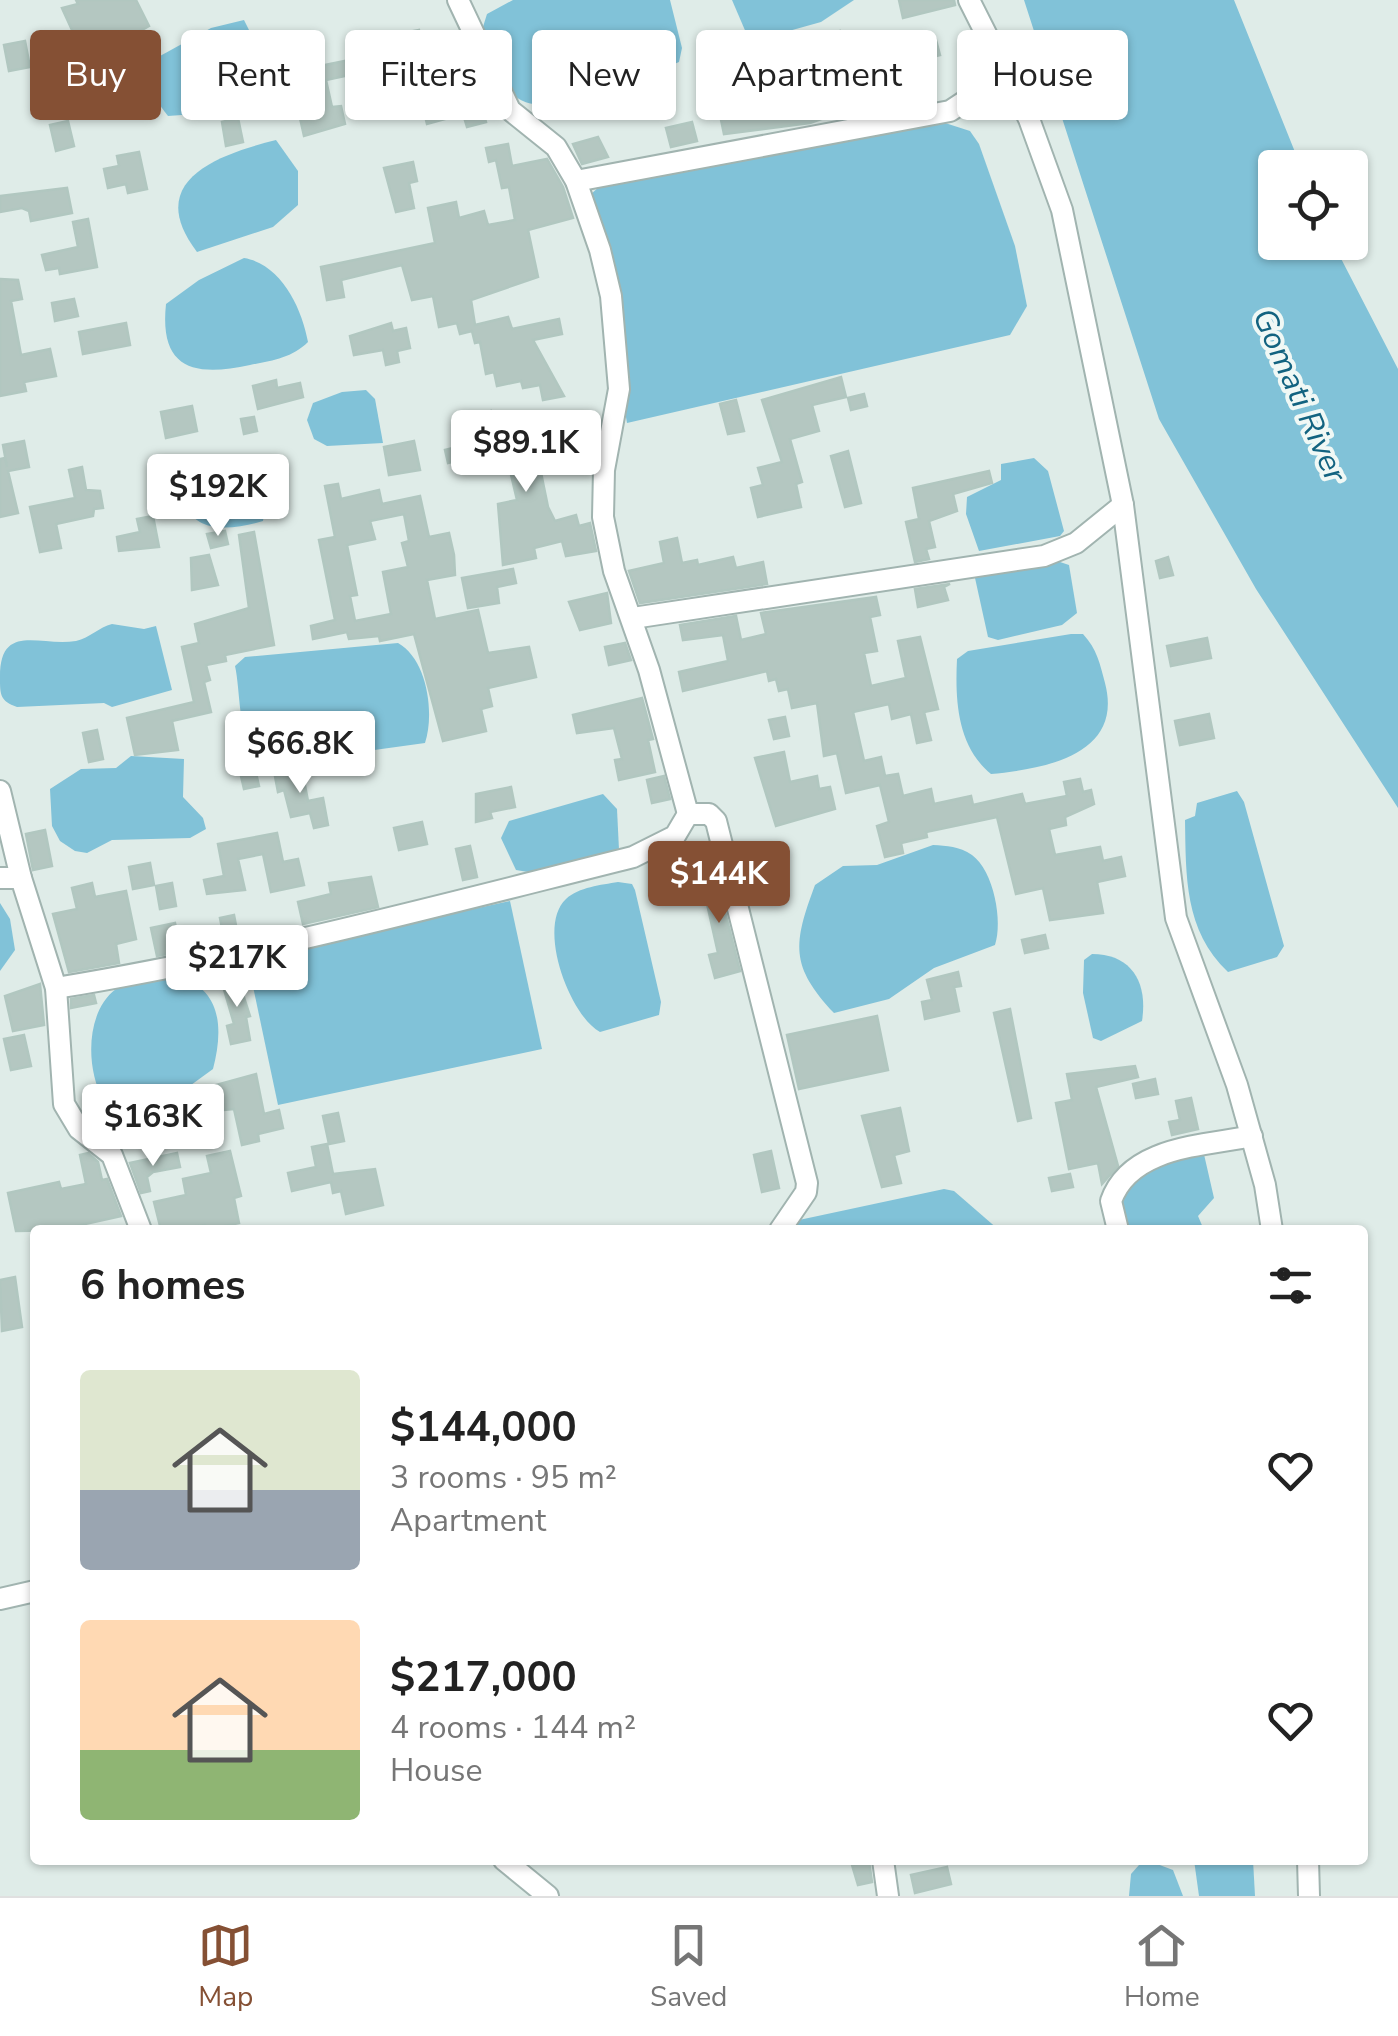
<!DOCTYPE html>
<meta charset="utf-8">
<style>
body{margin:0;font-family:"Nunito Sans",sans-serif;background:#f2f2f2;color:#222;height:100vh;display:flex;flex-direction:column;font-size:38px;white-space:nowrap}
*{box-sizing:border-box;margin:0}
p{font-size:32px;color:#767676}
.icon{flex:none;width:55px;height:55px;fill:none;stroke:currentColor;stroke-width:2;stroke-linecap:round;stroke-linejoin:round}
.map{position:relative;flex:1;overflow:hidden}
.panel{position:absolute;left:30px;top:1225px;width:1338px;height:640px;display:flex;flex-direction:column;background:#fff;border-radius:10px;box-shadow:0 2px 8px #0004}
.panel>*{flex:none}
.hud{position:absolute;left:30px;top:30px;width:1340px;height:90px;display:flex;gap:20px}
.fabs{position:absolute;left:1258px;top:150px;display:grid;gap:20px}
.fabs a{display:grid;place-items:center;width:110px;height:110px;border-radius:10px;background:#fff;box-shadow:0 2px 8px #0004;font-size:50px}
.price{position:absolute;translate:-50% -85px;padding:0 22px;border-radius:10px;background:#fff;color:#222;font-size:32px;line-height:65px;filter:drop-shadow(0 2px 5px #0008)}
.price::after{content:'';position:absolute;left:50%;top:60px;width:30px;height:22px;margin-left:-15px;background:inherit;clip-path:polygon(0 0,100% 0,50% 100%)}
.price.selected{background:#855034;color:#fff}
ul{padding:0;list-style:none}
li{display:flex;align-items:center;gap:30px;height:250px;padding:0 50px}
li span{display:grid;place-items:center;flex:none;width:280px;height:200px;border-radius:10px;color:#555}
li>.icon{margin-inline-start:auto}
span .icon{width:120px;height:120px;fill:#fffc;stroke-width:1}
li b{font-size:42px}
h2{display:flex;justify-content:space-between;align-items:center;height:120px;padding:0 50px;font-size:42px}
.pill{padding:0 35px;border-radius:10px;background:#fff;box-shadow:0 2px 8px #0004;font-size:35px;line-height:90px}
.pill.selected{background:#855034;color:#fff}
.tab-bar{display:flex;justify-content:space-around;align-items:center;height:140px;border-top:2px solid #e0e0e0;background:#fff;font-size:28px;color:#767676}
.tab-bar a{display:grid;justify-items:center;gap:5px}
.tab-bar .selected{color:#855034}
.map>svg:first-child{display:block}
.water{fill:#81c2d8}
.building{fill:#b4c7c1;stroke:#b1c7c0;stroke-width:2.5;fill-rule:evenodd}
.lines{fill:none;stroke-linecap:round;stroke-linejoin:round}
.minor-casing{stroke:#a1b4b0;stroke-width:24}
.minor{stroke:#fff;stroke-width:20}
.labels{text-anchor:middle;stroke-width:8;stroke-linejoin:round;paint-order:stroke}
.water-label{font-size:32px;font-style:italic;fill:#126380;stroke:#f0f8f5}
</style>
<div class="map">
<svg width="1398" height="1896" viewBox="0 0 1398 1896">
<rect width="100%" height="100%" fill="#dfece8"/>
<g class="water">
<path d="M 513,0 L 670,0 L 682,48 L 679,62 C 645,77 541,128 512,93 C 499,77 491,49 482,30 L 487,14 Z"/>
<polygon points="732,0 854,0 821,22 750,42"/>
<polygon points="1024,0 1234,0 1301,167 1275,168 1275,242 1333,243 1398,369 1398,808 1256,589 1159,419"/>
<path d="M 244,20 L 256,44 L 260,79 L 209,113 L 168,116 C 150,95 152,82 160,56 L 211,28 Z"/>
<polygon points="942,122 970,131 979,144 1015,246 1027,306 1010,335 627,423 589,196 601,185"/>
<path d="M 276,140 L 298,171 L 298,205 L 273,227 L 197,252 C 143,181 217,155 276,140 Z"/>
<path d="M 244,258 C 281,264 302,308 308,342 C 292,358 271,361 250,365 C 195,377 159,370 166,304 L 199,280 Z"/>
<polygon points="366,390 375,399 383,443 327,446 314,439 307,420 313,403 342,392"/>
<polygon points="1034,458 1048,471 1064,531 1060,536 979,551 966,514 967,497 1001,480 1001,464"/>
<path d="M 220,473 L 257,483 L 266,502 L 263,521 C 230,531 185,535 184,491 L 191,481 Z"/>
<polygon points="1054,560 1069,565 1077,613 1062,625 998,640 988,637 975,578"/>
<path d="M 112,624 L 144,629 L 156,626 L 172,690 L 112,707 L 104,703 L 17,707 C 0,701 0,695 0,677 C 0,622 40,647 76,641 C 90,638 99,627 112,624 Z"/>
<path d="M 1071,634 L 1083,634 C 1097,649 1100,664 1105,683 C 1124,755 1044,769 991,774 C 957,746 955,700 957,659 L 968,651 Z"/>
<path d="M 398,643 C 427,659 435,713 425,743 L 273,764 C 235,754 242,696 235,666 L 245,657 Z"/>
<polygon points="131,756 184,759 183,797 203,818 206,829 190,838 112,840 87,853 75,851 60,841 52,826 50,789 81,769 116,768"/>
<path d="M 1237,791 L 1244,802 L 1284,946 L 1277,957 L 1228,972 C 1184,930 1186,876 1185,820 L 1195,816 L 1197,803 Z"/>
<polygon points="603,794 617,809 619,850 528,872 516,870 501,838 509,821"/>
<path d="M 933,845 C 947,846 959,846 972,855 C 994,871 1003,922 995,945 L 934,968 L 889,999 L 834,1013 C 790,966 793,944 815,885 L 843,866 L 877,865 Z"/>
<path d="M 618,882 L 632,884 L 635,890 L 661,1002 L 659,1015 L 600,1032 C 570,1016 536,927 566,899 C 579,887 601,885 618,882 Z"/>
<polygon points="510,901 542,1049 278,1105 247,958"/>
<polygon points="0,903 10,919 15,950 0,971"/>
<path d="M 1092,954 C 1132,954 1148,983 1142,1021 L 1101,1041 L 1093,1038 L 1083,993 L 1084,960 Z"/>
<path d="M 178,977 C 223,989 223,1031 213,1069 L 191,1085 L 103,1099 C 86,1069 85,1012 116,989 C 131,978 160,979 178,977 Z"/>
<polygon points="1203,1150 1214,1198 1198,1216 1204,1230 1127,1229 1120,1200 1132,1176"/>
<polygon points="944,1189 954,1191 999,1230 782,1230 785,1223"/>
<polygon points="1194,1860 1253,1860 1255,1896 1199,1896"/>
<polygon points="1157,1864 1173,1870 1183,1896 1129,1896 1131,1874 1139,1865"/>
</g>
<g class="building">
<polygon points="76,0 136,0 149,26 96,56 92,46 82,52 62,8 78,4"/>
<polygon points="899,0 954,0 955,5 903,18"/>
<polygon points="419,30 423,50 392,56 388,36"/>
<polygon points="840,31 846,54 832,58 840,90 857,86 864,113 845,117 844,111 810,123 724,134 719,110 750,104 742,74 755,70 750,50"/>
<polygon points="876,39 880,57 864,62 859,43"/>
<polygon points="936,40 940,55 909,63 906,48"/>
<polygon points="25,41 30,67 9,71 4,45"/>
<polygon points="379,54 388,95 359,100 354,74 326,80 332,107 341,106 345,124 304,136 300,118 315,115 310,68"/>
<polygon points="468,54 486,122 467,127 463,114 427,124 419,91 457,81 452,57"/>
<polygon points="919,65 924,84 901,90 896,71"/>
<polygon points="238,118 243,142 226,146 222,122"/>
<polygon points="68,121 74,146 56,151 50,125"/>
<polygon points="692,122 697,141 671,147 666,128"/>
<polygon points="598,137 608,157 582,164 573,144"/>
<polygon points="508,144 512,166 547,159 563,187 573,218 528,230 538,277 471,300 475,325 508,317 512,329 559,319 562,334 533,340 564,396 543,400 540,385 523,388 521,381 497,386 494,372 486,374 480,342 475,343 472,331 460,334 457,323 439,327 433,296 412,300 402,265 341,280 344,297 327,300 321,267 435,243 428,208 456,202 459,218 484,211 488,225 515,220 509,187 502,188 496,160 489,162 486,148"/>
<polygon points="139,152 147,189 128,193 126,184 108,188 104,169 119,166 117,156"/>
<polygon points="413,162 417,181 409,183 414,208 396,212 384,168"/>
<polygon points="67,188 72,213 31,221 29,211 22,208 0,212 0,196"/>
<polygon points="88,219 97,267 60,274 59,268 46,270 42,255 78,247 73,222"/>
<polygon points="0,279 18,280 22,299 11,301 21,355 50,349 56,376 24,382 26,391 0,396"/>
<polygon points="74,299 78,316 55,321 52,303"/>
<polygon points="126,323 130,345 83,354 79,332"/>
<polygon points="391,323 393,331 406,328 410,348 397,351 399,362 386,365 383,350 354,355 350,336"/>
<polygon points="841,377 846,397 812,405 819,431 790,439 802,482 796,484 801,507 758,517 751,488 763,485 758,468 782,462 762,400"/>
<polygon points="276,380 277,388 300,383 303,397 258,409 253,386"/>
<polygon points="864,394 867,406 851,410 848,398"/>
<polygon points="736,400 744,431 728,434 720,404"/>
<polygon points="192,406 197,431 166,438 161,412"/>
<polygon points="491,411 495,429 506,426 512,450 553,436 559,458 539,463 548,507 555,521 576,515 579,526 590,523 596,551 566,556 562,541 534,548 536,558 503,565 498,504 517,500 508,462 500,463 496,448 469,454 460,418"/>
<polygon points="254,417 257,431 244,434 241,419"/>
<polygon points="24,441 29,467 8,471 18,513 0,517 0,459 5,458 7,467 3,445"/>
<polygon points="414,441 420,470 389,475 384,447"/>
<polygon points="461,446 464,459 448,463 445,450"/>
<polygon points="848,451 861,503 845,507 831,456"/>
<polygon points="82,467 86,490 100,491 103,508 94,509 93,516 56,524 61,548 40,552 30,507 75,498 69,470"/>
<polygon points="989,471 992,483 953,494 957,511 929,521 935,547 926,549 929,559 915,562 906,522 919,519 913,488"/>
<polygon points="278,473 281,487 267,490 265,476"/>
<path d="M 338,484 L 341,499 L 379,490 L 382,504 L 420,496 L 429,537 L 449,533 L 454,555 L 455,575 L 427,580 L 435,619 L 478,610 L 488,653 L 529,647 L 536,677 L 488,688 L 492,706 L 481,709 L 486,731 L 443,741 L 414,634 L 380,641 L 379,636 L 349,639 L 347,632 L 313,639 L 311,626 L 335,620 L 319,540 L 335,537 L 325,486 ZM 404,514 L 409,541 L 402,543 L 408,567 L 383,572 L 391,614 L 355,621 L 350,596 L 357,595 L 347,545 L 375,539 L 370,521 Z"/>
<polygon points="153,516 159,547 119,551 117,537 140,532 137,519"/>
<polygon points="225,531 228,544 211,548 207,534"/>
<polygon points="254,532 274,645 225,655 226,661 206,665 210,680 204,682 211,712 172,721 178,750 135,755 127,718 194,702 182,647 199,643 195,624 249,608 239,535"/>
<polygon points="677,538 682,563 697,560 698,565 733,557 736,568 763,562 767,584 640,603 629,571 664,563 660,542"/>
<polygon points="209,555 218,585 192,590 191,558"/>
<polygon points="1168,557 1173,575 1160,578 1156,561"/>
<polygon points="513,569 516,583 497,587 499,603 468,608 462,578"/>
<polygon points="950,584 944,587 948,600 918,607 915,589"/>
<polygon points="607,593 611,623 580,630 569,602"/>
<polygon points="876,597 880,615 870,617 877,651 864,653 871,686 906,678 898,641 920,637 938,709 924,712 931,740 917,743 911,714 892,719 889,704 853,712 864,761 881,757 885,776 898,774 903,796 931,789 934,804 971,796 973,805 1022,794 1025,804 1067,796 1064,782 1080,779 1083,792 1091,790 1094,804 1065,817 1066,825 1049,829 1055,855 1100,847 1103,861 1121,857 1125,876 1097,882 1103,913 1050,920 1043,888 1016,894 997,817 926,832 927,837 901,843 903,853 885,857 877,826 889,822 880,785 846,793 837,753 824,756 817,703 792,708 788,689 779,691 776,679 769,681 767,671 683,691 679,672 728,661 723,635 683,640 680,625 736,616 741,640 766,634 761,613"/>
<polygon points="1207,638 1211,658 1171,666 1167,646"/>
<polygon points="625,643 631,660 609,665 605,647"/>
<polygon points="642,698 653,739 648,740 655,772 619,780 615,760 622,759 614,728 577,733 573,715"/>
<polygon points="1209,714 1214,738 1180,745 1175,721"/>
<polygon points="785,717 789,736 774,739 769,720"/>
<polygon points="97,730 103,759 89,762 83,733"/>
<polygon points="251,751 259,786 244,789 236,754"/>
<polygon points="784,752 790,782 817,776 819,789 830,787 835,809 776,826 755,758"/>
<polygon points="301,765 308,801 323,798 328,825 314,828 310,813 291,817 284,790 278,792 274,771"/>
<polygon points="664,776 670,799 652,803 647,780"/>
<polygon points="511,787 515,807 490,812 492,818 476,822 476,794"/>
<polygon points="422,822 427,844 399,850 394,828"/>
<polygon points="45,830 52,866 33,870 26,834"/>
<polygon points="277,833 283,862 298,859 304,885 271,892 263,854 238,859 245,890 207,894 204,880 224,876 218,844"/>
<polygon points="470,846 477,877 463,880 456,849"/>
<polygon points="150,863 154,885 133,889 129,867"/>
<polygon points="713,864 740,971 715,978 709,955 718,953 699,868"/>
<polygon points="371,877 378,907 303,924 298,902 331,894 329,883"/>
<polygon points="92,883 95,897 126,891 136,939 116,944 119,963 69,972 53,914 77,909 72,888"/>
<polygon points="172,883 176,906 160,909 156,886"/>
<polygon points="234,915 238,936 224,938 220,918"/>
<polygon points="175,923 178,938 219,929 222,942 157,956 151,928"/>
<polygon points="1045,935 1048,948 1025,953 1022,940"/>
<polygon points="958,972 961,986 954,987 959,1011 925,1019 922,1002 932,1000 927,980"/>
<polygon points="237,976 250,1016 246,1017 250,1040 231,1044 227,1026 234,1024 221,979"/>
<polygon points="40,984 44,1025 13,1031 5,996"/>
<polygon points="94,995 96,1003 71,1008 71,999"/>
<polygon points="1010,1009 1031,1118 1018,1121 994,1013"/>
<polygon points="877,1016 888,1070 799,1089 787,1035"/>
<polygon points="24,1035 31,1066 11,1070 4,1039"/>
<polygon points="1135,1066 1138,1077 1096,1087 1118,1166 1102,1184 1098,1163 1069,1169 1056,1103 1072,1100 1067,1074"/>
<polygon points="256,1074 264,1114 279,1110 283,1128 258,1134 259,1141 242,1145 234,1109 172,1115 169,1098"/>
<polygon points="1155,1079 1158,1094 1136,1098 1133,1084"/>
<polygon points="1191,1098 1198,1129 1172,1135 1169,1122 1180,1120 1176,1101"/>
<polygon points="165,1104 170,1127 111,1136 108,1126 125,1122 123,1114"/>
<polygon points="900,1108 909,1151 894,1155 901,1183 882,1187 862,1116"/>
<polygon points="338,1113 344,1141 329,1144 323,1116"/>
<polygon points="327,1144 333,1174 375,1169 383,1205 346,1214 341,1191 333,1193 331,1182 292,1191 288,1173 316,1167 312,1147"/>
<polygon points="230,1151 241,1196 234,1198 239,1223 206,1230 205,1225 161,1230 154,1202 186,1195 183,1179 211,1173 207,1156"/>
<polygon points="771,1151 779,1188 762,1192 754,1155"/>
<polygon points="88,1153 98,1162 102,1180 107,1179 121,1216 76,1226 77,1230 16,1231 8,1193 59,1182 61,1189 86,1184 80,1155"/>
<polygon points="177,1153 180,1167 153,1172 147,1177 150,1191 141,1193 130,1163"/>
<polygon points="1070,1174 1073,1187 1052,1191 1049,1178"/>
<polygon points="15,1277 22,1327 2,1331 0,1280"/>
<polygon points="869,1861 872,1882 858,1885 852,1865"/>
<polygon points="947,1867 951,1884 915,1893 911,1875"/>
</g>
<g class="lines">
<defs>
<g id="minor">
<polyline points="458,0 510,110 556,147 576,181 600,250 611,296 619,389 604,470 603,517 614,571 649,670 688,814"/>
<polyline points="969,0 1029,119 1062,210 1123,505 1176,918 1237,1085 1265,1185 1272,1230"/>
<polyline points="576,181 950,111 1006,74"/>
<polyline points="633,618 1044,556 1076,543 1123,505"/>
<polyline points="0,791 21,878 56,988 64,1104 79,1129 112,1155 141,1230"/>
<polyline points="0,878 21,878"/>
<path d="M 56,988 C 252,956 441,905 633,857 L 675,836 L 688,814 L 709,814 L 716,821 L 807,1183 L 806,1192 L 780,1230"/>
<path d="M 1118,1230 L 1111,1201 C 1130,1146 1204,1146 1252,1136"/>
<polyline points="0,1599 35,1591"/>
<polyline points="504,1860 548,1896"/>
<polyline points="883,1860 888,1896"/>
<polyline points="1308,1860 1309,1896"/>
</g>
</defs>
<use href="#minor" class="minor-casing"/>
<use href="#minor" class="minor"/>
</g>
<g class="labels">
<g class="water-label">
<text transform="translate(1300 395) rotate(66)" y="11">Gomati River</text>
</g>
</g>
</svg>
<div class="fabs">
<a><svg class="icon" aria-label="locate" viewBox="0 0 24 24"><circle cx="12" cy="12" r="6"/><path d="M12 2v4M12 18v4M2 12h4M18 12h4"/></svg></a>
</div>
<b class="price" style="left:526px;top:495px">$89.1K</b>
<b class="price" style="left:218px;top:539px">$192K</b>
<b class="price" style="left:300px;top:796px">$66.8K</b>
<b class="price selected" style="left:719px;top:926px">$144K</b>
<b class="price" style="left:237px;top:1010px">$217K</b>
<b class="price" style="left:153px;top:1169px">$163K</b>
<div class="hud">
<a class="pill selected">Buy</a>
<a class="pill">Rent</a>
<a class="pill">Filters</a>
<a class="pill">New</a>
<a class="pill">Apartment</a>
<a class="pill">House</a>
</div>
<section class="panel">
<h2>6 homes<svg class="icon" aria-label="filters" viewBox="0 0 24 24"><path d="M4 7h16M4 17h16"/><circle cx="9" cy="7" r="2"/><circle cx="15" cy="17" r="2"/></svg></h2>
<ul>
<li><span style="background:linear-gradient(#dfe7d0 60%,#9aa5b1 0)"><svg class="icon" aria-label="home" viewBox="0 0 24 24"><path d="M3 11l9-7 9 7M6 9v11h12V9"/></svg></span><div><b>$144,000</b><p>3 rooms · 95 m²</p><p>Apartment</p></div><svg class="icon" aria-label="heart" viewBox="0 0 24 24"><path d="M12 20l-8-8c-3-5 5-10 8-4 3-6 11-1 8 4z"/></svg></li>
<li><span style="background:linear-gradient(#ffd9b3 65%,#8fb573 0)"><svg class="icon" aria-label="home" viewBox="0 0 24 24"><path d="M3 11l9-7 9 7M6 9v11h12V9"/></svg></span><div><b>$217,000</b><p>4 rooms · 144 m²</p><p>House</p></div><svg class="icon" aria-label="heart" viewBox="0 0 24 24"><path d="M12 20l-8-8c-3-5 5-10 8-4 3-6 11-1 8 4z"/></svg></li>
</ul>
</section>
</div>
<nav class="tab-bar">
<a class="selected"><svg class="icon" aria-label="map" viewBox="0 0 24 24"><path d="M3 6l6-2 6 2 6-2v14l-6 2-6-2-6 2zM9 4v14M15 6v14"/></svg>Map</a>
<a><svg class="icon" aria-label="saved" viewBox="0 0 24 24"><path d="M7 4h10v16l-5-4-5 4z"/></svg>Saved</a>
<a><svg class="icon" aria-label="home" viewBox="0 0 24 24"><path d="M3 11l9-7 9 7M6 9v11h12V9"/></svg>Home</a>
</nav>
